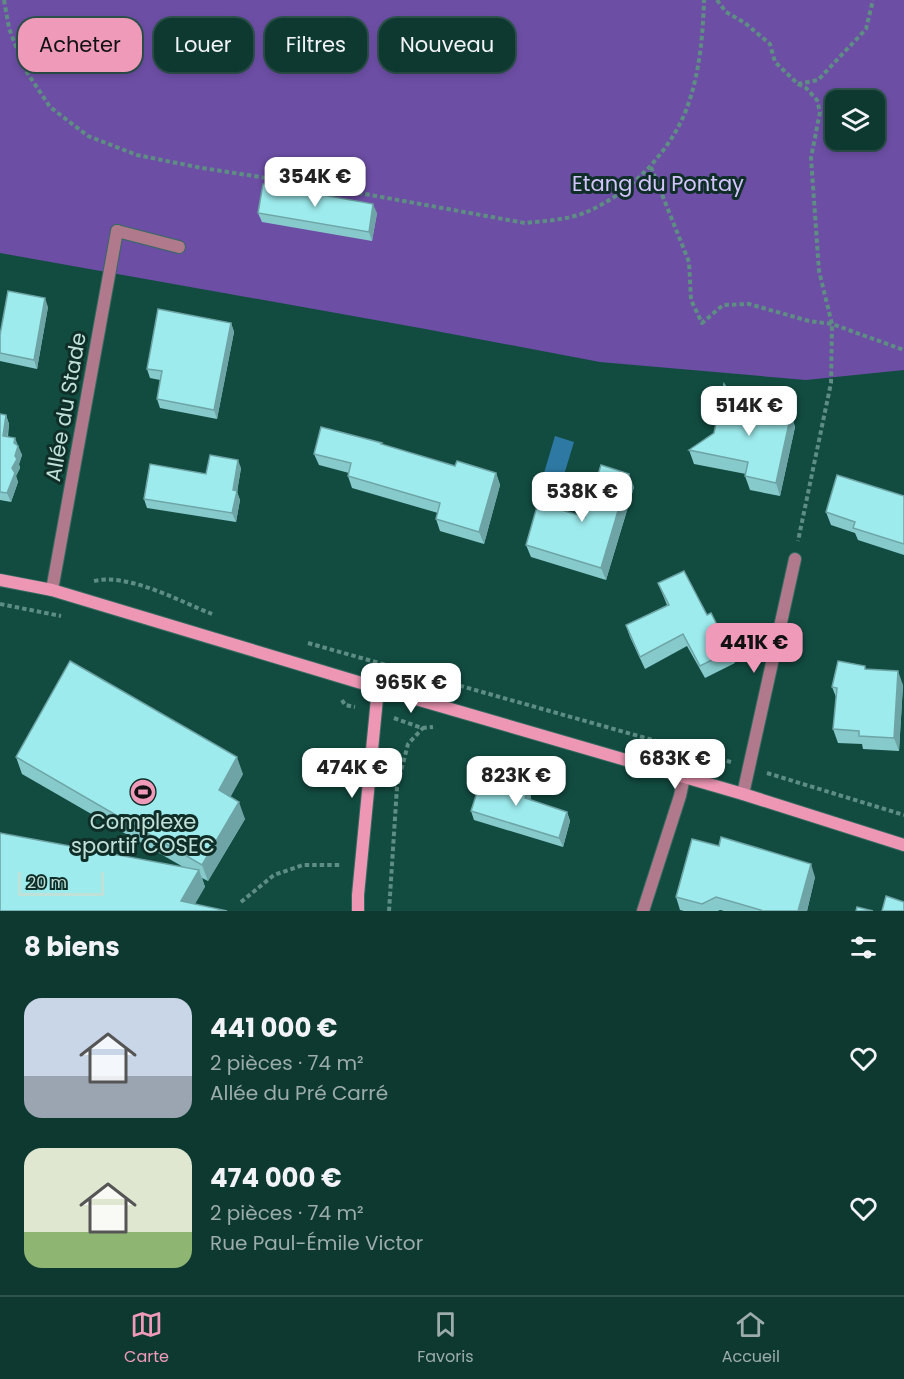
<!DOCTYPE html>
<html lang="fr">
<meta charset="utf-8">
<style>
body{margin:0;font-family:Poppins,sans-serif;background:#1c443d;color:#f1f3f6;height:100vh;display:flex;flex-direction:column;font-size:22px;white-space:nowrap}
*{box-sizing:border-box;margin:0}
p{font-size:20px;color:#9bacab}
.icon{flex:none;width:33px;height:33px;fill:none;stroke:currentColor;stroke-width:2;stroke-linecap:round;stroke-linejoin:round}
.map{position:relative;height:911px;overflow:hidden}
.sheet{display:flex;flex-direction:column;background:#0e3931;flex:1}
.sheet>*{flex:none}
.hud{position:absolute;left:18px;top:18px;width:600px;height:54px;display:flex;gap:12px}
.buttons{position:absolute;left:825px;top:90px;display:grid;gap:12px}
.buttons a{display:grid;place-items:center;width:60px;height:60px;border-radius:12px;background:#0e3931;box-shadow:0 3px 9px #0003,0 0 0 2px #2e534d;font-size:30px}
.scale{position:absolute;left:18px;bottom:15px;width:86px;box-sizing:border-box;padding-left:6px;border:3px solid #bfe1d8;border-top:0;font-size:16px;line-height:21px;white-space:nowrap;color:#bfe1d8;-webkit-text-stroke:4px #0f2e28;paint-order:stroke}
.price{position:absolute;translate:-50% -51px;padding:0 14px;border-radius:12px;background:#fff;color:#222;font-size:20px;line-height:39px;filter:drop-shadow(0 2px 3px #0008)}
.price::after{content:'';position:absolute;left:50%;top:36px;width:18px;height:14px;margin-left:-9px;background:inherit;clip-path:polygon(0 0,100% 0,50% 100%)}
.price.current{background:#ef9ab8;color:#111}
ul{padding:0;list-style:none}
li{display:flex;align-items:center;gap:18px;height:150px;padding:0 24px}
li span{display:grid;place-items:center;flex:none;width:168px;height:120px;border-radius:18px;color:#555}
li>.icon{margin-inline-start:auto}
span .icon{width:72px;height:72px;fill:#fffc;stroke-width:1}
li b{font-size:26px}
h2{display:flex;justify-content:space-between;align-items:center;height:72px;padding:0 24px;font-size:26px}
.tag{padding:0 21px;border-radius:18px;background:#0e3931;box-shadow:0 3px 9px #0003,0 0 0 2px #2e534d;font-size:21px;line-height:54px}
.tag.current{background:#ef9ab8;color:#111}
.tab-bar{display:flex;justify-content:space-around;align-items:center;height:84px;border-top:2px solid #2e534d;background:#0e3931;font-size:16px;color:#9bacab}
.tab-bar a{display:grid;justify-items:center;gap:3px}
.tab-bar .current{color:#ef9ab8}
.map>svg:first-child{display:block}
.green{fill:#6c4ea4;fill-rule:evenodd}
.water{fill:#2e79a3}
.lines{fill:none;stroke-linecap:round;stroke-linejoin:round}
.lane-casing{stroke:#356a5f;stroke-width:14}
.street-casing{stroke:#356a5f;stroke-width:14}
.secondary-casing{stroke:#356a5f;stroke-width:14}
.path{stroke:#5e8d83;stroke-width:4;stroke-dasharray:4.5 3;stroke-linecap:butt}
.lane{stroke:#b0798c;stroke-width:12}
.street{stroke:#b0798c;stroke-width:12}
.secondary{stroke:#ee97b5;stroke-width:12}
.wall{fill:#87cacc}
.shaded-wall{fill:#6ea4a6}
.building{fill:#9debed;stroke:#6ea4a6;stroke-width:1.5}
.labels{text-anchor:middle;stroke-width:6;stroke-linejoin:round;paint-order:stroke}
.park-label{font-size:21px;fill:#d3c4fb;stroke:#0f2e28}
.street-label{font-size:21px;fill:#bfe1d8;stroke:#0f2e28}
.poi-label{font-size:21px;fill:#bfe1d8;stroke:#0f2e28}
</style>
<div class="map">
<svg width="904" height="911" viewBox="0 0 904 911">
<rect width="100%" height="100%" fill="#124c41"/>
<path class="green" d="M 0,0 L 904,0 L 904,370 L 806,380 L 600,362 L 420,328 L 0,253 ZM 836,100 L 874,100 L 874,140 L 836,140 Z"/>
<polygon class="water" points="555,436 574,442 563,478 544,473"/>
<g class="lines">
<defs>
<g id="lane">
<polyline points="117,231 179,247"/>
<polyline points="643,911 680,796 684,777"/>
</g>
<g id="street">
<polyline points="52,590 117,231"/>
<polyline points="743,794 795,559"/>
</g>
<g id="secondary">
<polyline points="0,580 52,590 378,688 743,794 904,845"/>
<polyline points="358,911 358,895 378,688"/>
</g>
</defs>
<use href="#lane" class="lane-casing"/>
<use href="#street" class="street-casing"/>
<use href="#secondary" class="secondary-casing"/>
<g class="path">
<path d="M 4,0 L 9,28 L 24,68 L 50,107 L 88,136 L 137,155 L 202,168 L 332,188 L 525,223 C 545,221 566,220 584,213 C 631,194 675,148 690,99 C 700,68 703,33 704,0"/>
<polyline points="717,0 726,12 745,23 770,44 775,62 798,84 818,80 866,29 873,0"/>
<polyline points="798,84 806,88 817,100 820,112 811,158 819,271 832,324 904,350"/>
<polyline points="651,167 689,262 691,300 702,323 723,305 749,304 809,321 832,324 831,383 798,541"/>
<path d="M 94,581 C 129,573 179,601 212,614"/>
<polyline points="0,604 61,616"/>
<polyline points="308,643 731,762"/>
<polyline points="342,700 345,705 355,707"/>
<polyline points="394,718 422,728 433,727"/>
<polyline points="767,773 904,815"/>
<polyline points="241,902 274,875 303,865 341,865"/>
<polyline points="389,911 397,787 408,744 423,728"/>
</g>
<use href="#lane" class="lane"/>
<use href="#street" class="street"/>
<use href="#secondary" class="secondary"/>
</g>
<g class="wall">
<polygon points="258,213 377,213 372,241 262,222"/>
<polygon points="48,307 37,369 0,361 0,335"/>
<polygon points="231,323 234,332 217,419 160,408 157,399 160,380 150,378 147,369"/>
<polygon points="737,404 791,414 795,427 780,496 750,490 745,476 746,474 694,464 689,450 714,433"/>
<polygon points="0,414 6,415 9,424 8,437 17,445 22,455 19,464 20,468 16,476 18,482 11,502 0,500"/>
<polygon points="382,445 455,466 496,473 500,485 484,544 440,531 436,519 438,513 352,488 348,476 349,473 319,465 314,454"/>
<polygon points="241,468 237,492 240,500 236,522 147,508 144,499 206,474"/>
<polygon points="634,487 606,580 531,557 526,545 585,517"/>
<polygon points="904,496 904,555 858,540 855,533 831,525 826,512"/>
<polygon points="658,583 707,615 730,651 735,663 705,678 687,646 645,669 630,637 626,625 667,605"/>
<polygon points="866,669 903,685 899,751 863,749 862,744 838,743 833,729 836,697 832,687"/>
<polygon points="16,757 243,774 230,797 245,819 208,881 202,878 205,887 0,911 185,868 22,774"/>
<polygon points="528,787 531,797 530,800 567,812 570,821 563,847 474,820 471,811"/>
<polygon points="815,877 807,911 724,911 720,910 718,911 684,911 680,910 676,897"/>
</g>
<g class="shaded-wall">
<polygon points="373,204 377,213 372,241 369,232"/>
<polygon points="45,298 48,307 37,369 34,360"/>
<polygon points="231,323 234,332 217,419 214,410"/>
<polygon points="791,414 795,427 780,496 776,483"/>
<polygon points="6,415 9,424 6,445 3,436"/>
<polygon points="15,438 22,455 19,464 20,468 16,476 18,482 11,502 7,493 15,456"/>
<polygon points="238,460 241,468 237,492 240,500 236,522 232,513 233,490"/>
<polygon points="496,473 500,485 484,544 479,532"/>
<polygon points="629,474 634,487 606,580 601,568"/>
<polygon points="898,671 903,685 899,751 894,738"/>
<polygon points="237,757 243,774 225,807 219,790"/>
<polygon points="528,787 531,797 528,807 525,798"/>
<polygon points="239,802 245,819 208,881 202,865"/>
<polygon points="567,812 570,821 563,847 559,838"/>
<polygon points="811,864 815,877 807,911 798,911"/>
<polygon points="199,870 205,887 191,911 181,901"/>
</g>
<g class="building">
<polygon points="263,184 373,204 369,232 258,213"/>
<polygon points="8,291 45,298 34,360 0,353 0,335"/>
<polygon points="158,309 231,323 214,410 157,399 162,371 147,369"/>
<polygon points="724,384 737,404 791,414 776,483 745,476 748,462 689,450 714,433"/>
<polygon points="0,414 6,415 3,436 15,438 14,443 18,446 15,456 17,459 12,468 15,473 7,493 0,492"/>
<polygon points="321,427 382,443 381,444 455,466 457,461 496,473 479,532 436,519 440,503 348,476 351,463 314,454"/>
<polygon points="210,455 238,460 233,490 237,491 232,513 144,499 150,464 206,474"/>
<polygon points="601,465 629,474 601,568 526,545 538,503 585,517"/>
<polygon points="837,475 904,496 904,544 853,528 855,522 826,512"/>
<polygon points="684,571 707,615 711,613 730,651 700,666 683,634 640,657 626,625 669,605 658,583"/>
<polygon points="70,661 237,757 219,790 239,802 202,865 16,757"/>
<polygon points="838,661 865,666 865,669 898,671 894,738 859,736 859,731 833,729 837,688 832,687"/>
<polygon points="483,774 528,787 525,798 567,812 559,838 471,811"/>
<polygon points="0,833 199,870 181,901 227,911 0,911"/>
<polygon points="721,837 811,864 798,911 760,911 761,910 716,897 702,904 676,897 692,839 719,846"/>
<polygon points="886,896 904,902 904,911 882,911"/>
<polygon points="857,907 873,911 856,911"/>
</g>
<defs>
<symbol id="stadium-disc" viewBox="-11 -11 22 22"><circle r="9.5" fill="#ef9ab8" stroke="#0f2e28"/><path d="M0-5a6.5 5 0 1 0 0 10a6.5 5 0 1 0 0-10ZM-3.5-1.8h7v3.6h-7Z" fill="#111"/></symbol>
</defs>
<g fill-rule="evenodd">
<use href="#stadium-disc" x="128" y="777" width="30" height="30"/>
</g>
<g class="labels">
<g class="park-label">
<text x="658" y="191">Etang du Pontay</text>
</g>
<g class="street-label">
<text transform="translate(66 407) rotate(-80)" y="7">Allée du Stade</text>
</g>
<g class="poi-label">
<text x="143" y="829">Complexe<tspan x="143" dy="24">sportif COSEC</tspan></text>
</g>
</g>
</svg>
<div class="buttons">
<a><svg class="icon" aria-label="layers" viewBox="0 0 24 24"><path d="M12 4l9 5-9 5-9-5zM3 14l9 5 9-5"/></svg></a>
</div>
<div class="scale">20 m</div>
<b class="price" style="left:315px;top:208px">354K €</b>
<b class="price" style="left:749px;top:437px">514K €</b>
<b class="price" style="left:582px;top:523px">538K €</b>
<b class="price current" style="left:754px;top:674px">441K €</b>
<b class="price" style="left:411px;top:714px">965K €</b>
<b class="price" style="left:675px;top:790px">683K €</b>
<b class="price" style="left:352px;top:799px">474K €</b>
<b class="price" style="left:516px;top:807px">823K €</b>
<div class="hud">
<a class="tag current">Acheter</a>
<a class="tag">Louer</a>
<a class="tag">Filtres</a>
<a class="tag">Nouveau</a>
</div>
</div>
<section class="sheet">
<h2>8 biens<svg class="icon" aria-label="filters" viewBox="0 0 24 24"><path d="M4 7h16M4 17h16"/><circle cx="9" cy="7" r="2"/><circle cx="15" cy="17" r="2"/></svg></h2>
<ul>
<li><span style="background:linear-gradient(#c9d6e8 65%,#9aa5b1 0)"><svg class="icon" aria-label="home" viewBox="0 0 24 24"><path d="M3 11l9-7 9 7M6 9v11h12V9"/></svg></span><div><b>441 000 €</b><p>2 pièces · 74 m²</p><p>Allée du Pré Carré</p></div><svg class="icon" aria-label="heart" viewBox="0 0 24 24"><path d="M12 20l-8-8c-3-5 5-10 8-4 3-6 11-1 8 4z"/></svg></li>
<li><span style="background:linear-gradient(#dfe7d0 70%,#8fb573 0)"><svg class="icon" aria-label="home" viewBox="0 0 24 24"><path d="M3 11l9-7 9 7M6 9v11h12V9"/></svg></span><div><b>474 000 €</b><p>2 pièces · 74 m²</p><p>Rue Paul-Émile Victor</p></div><svg class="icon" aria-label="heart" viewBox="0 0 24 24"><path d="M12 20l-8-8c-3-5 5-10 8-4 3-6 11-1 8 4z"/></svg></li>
</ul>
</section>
<nav class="tab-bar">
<a class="current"><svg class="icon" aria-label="map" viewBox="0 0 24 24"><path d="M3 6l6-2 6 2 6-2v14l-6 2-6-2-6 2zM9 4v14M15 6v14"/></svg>Carte</a>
<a><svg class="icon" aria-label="saved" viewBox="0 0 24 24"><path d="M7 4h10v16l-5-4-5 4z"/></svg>Favoris</a>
<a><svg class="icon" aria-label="home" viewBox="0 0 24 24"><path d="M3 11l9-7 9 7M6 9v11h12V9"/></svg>Accueil</a>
</nav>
